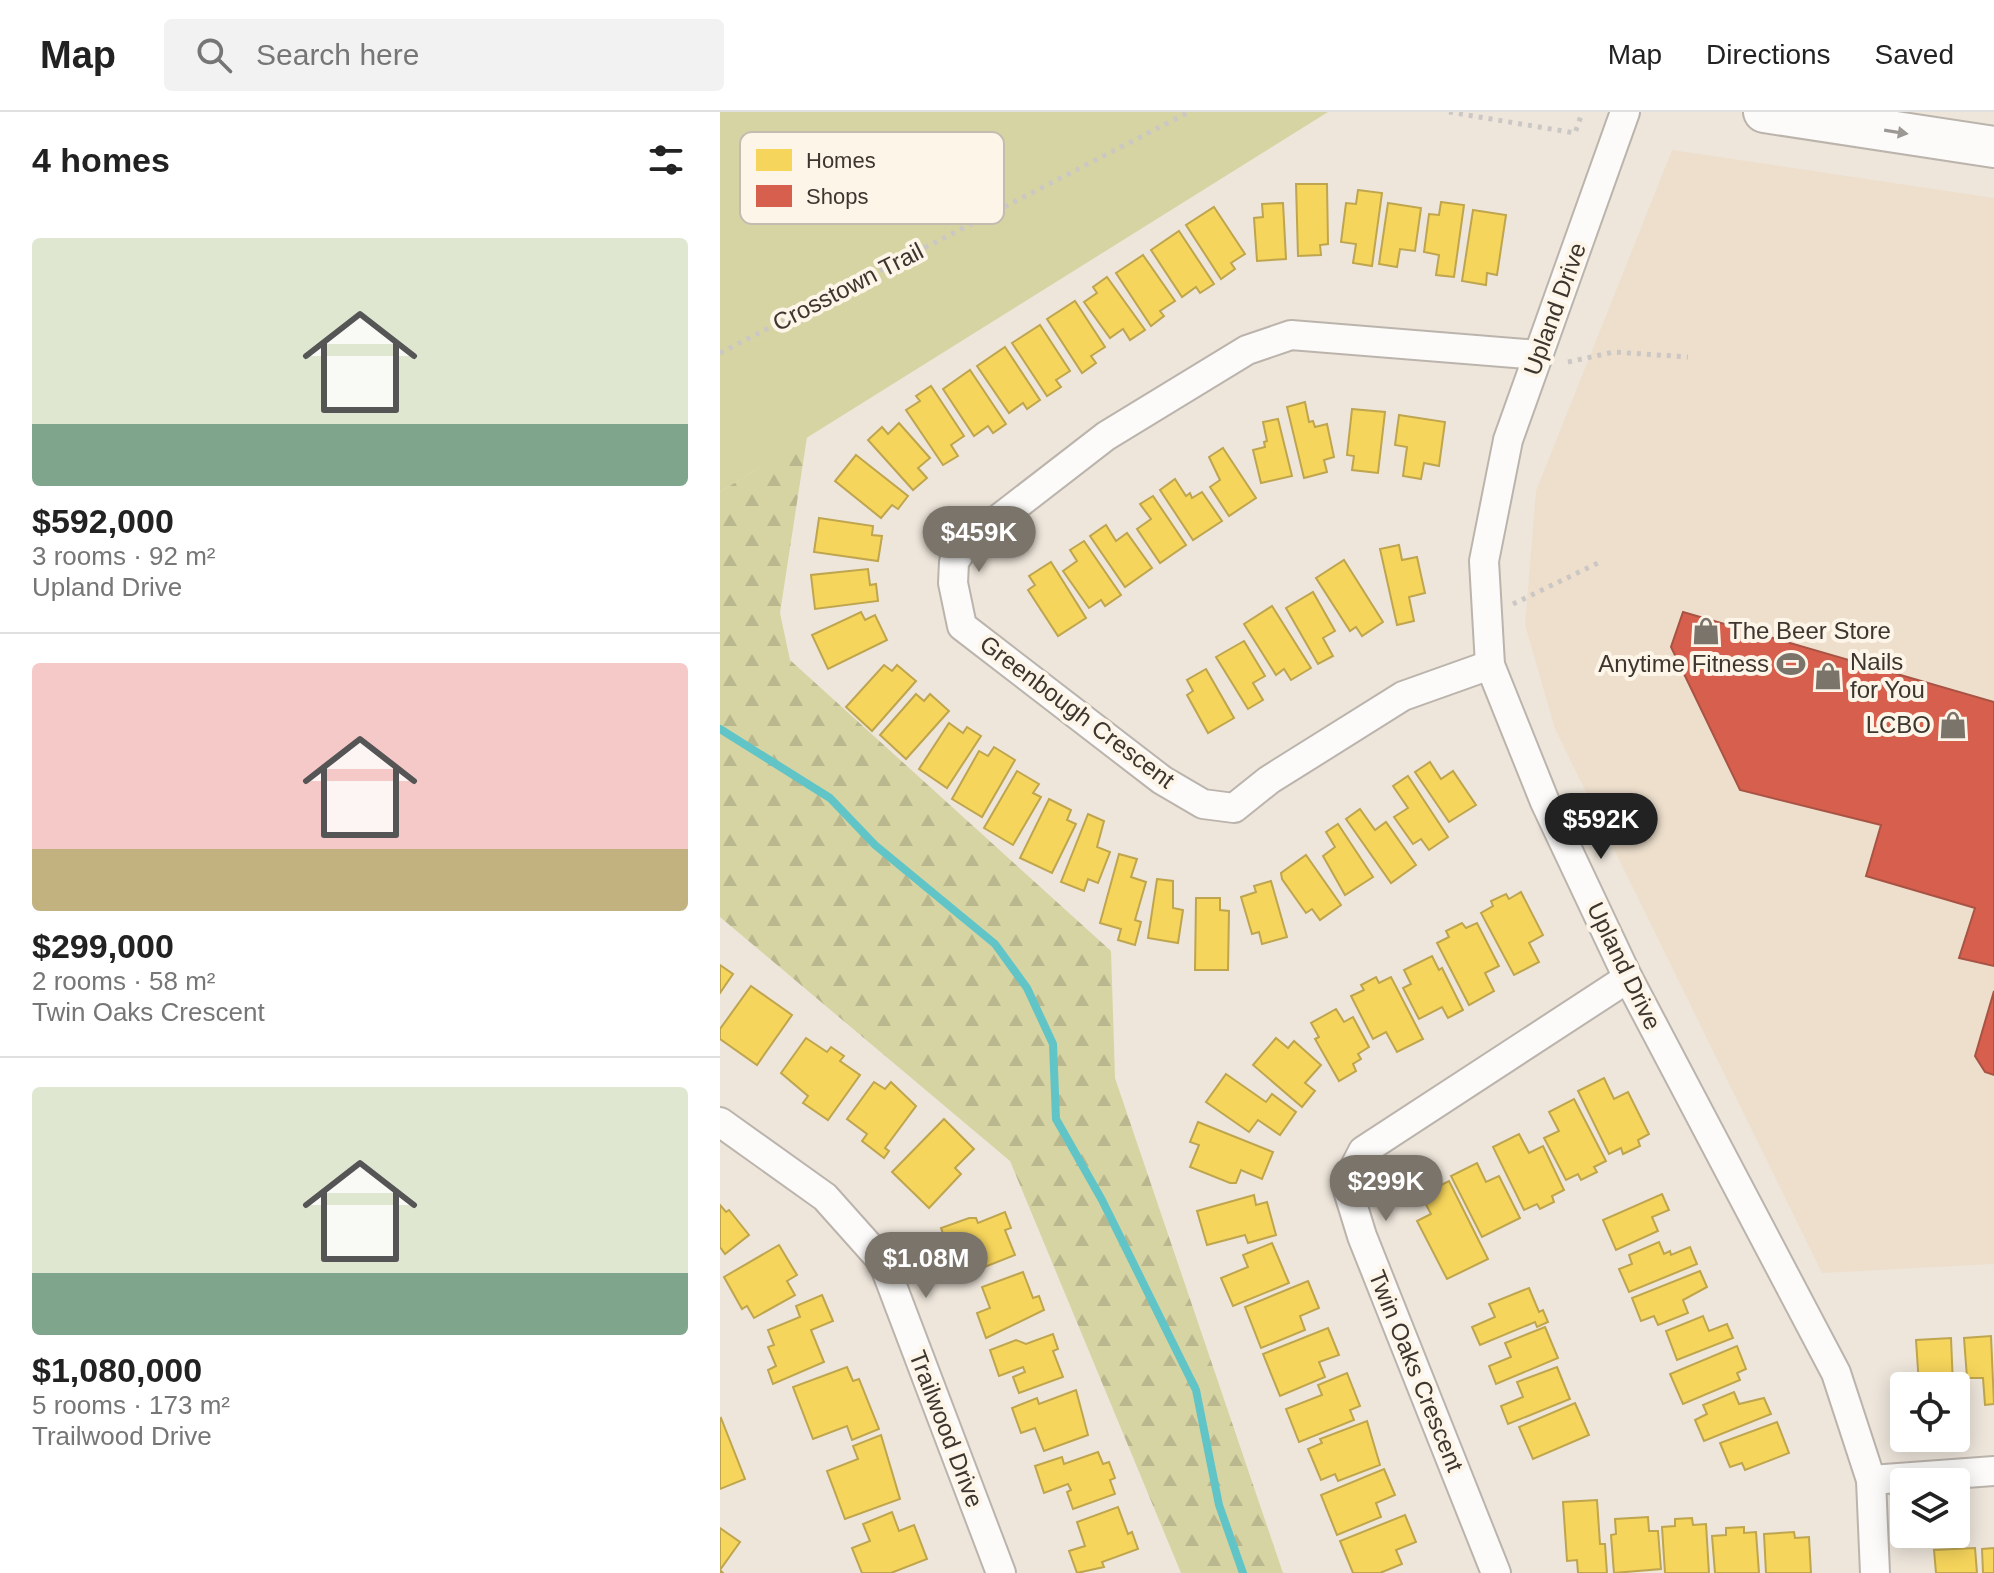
<!DOCTYPE html>
<meta charset="utf-8">
<style>
body{margin:0;font-family:Helvetica,sans-serif;background:#f2f2f2;color:#222;height:100vh;display:flex;flex-direction:column;font-size:30px;white-space:nowrap}
*{box-sizing:border-box;margin:0}
p{font-size:26px;color:#767676}
.icon{flex:none;width:44px;height:44px;fill:none;stroke:currentColor;stroke-width:2;stroke-linecap:round;stroke-linejoin:round}
.map{position:relative;flex:1;overflow:hidden}
.side{display:flex;flex-direction:column;background:#fff;width:720px}
.side>*{flex:none}
.tools{position:absolute;left:1170px;top:1260px;display:grid;gap:16px}
.tools a{display:grid;place-items:center;width:80px;height:80px;border-radius:8px;background:#fff;box-shadow:0 4px 20px #0003;font-size:40px}
.price{position:absolute;translate:-50% -68px;padding:0 18px;border-radius:28px;background:#7a746b;color:#fff;font-size:26px;line-height:52px;filter:drop-shadow(0 2px 4px #0008)}
.price::after{content:'';position:absolute;left:50%;top:48px;width:24px;height:18px;margin-left:-12px;background:inherit;clip-path:polygon(0 0,100% 0,50% 100%)}
.price.selected{background:#222;color:#fff}
ul{padding:0;list-style:none}
li{display:grid;align-content:center;gap:16px;height:424px;padding:0 32px}
li+li{border-top:2px solid #e0e0e0}
li span{display:grid;place-items:center;height:248px;border-radius:8px;color:#555}
li>.icon{margin-inline-start:auto}
span .icon{width:144px;height:144px;fill:#fffc;stroke-width:1}
li b{font-size:34px}
h2{display:flex;justify-content:space-between;align-items:center;height:96px;padding:0 32px;font-size:34px}
header{display:flex;align-items:center;gap:48px;box-sizing:border-box;height:112px;padding:0 40px;background:#fff;border-bottom:2px solid #e0e0e0}
header strong{font-size:38px}
nav{display:flex;gap:44px;margin-inline-start:auto;font-size:28px}
.search{width:560px;height:72px;background:#f2f2f2;display:flex;align-items:center;gap:20px;box-sizing:border-box;padding:0 28px;border-radius:8px;color:#767676;font-size:30px}
main{display:flex;flex:1;min-height:0}
.map>svg:first-child{display:block}
.built{fill:#eedfcc}
.grass{fill:#d6d4a3}
.forest{fill:url(#forest-firs)}
.homes{fill:#f6d55c;stroke:#bea54e;stroke-width:2}
.shops{fill:#d6604d;stroke:#a85344;stroke-width:2}
.lines{fill:none;stroke-linecap:round;stroke-linejoin:round}
.stream{stroke:#61c5c7;stroke-width:8}
.street-casing{stroke:#bbb4ac;stroke-width:32}
.secondary-casing{stroke:#bbb4ac;stroke-width:44}
.path{stroke:#cbc7c4;stroke-width:5;stroke-dasharray:4 6;stroke-linecap:butt}
.street{stroke:#fcfbfa;stroke-width:28}
.secondary{stroke:#fcfbfa;stroke-width:40}
.oneway{fill:#9c9894}
.labels{text-anchor:middle;stroke-width:8;stroke-linejoin:round;paint-order:stroke}
.street-label{font-size:24px;fill:#3c362f;stroke:#fef5e9}
.poi-label{font-size:24px;fill:#3c362f;stroke:#fef5e9;text-anchor:start}
.key{fill:#fef5e9;stroke:#c4bcb1;stroke-width:2}
.key-label{font-size:22px;fill:#3c362f}
</style>
<header>
<strong>Map</strong>
<div class="search"><svg class="icon" aria-label="search" viewBox="0 0 24 24"><circle cx="10" cy="10" r="6"/><path d="M15 15l6 6"/></svg>Search here</div>
<nav><a>Map</a><a>Directions</a><a>Saved</a></nav>
</header>
<main>
<section class="side">
<h2>4 homes<svg class="icon" aria-label="filters" viewBox="0 0 24 24"><path d="M4 7h16M4 17h16"/><circle cx="9" cy="7" r="2"/><circle cx="15" cy="17" r="2"/></svg></h2>
<ul>
<li><span style="background:linear-gradient(#dfe7d0 75%,#7fa58c 0)"><svg class="icon" aria-label="home" viewBox="0 0 24 24"><path d="M3 11l9-7 9 7M6 9v11h12V9"/></svg></span><div><b>$592,000</b><p>3 rooms · 92 m²</p><p>Upland Drive</p></div></li>
<li><span style="background:linear-gradient(#f6c9c9 75%,#c2b280 0)"><svg class="icon" aria-label="home" viewBox="0 0 24 24"><path d="M3 11l9-7 9 7M6 9v11h12V9"/></svg></span><div><b>$299,000</b><p>2 rooms · 58 m²</p><p>Twin Oaks Crescent</p></div></li>
<li><span style="background:linear-gradient(#dfe7d0 75%,#7fa58c 0)"><svg class="icon" aria-label="home" viewBox="0 0 24 24"><path d="M3 11l9-7 9 7M6 9v11h12V9"/></svg></span><div><b>$1,080,000</b><p>5 rooms · 173 m²</p><p>Trailwood Drive</p></div></li>
</ul>
</section>
<div class="map">
<svg width="1274" height="1461" viewBox="0 0 1274 1461">
<defs>
<pattern id="forest-firs" width="22" height="20" patternUnits="userSpaceOnUse" patternTransform="scale(2)"><rect width="22" height="20" fill="#d6d4a3"/><path d="M5 1l3.5 6h-7zM16 11l3.5 6h-7z" fill="#b9b78d"/></pattern>
</defs>
<rect width="100%" height="100%" fill="#eee6db"/>
<polygon class="built" points="952,38 1274,86 1274,1152 1102,1161 835,617 805,513 816,379"/>
<polygon class="grass" points="0,0 608,0 0,380"/>
<polygon class="forest" points="87,325 60,501 70,548 391,839 395,966 563,1461 461,1461 290,1049 0,805 0,380"/>
<g class="homes">
<polygon points="576,72 607,72 608,132 600,133 601,143 578,144"/>
<polygon points="638,78 662,81 652,154 633,151 636,132 621,130 626,91 636,92"/>
<polygon points="721,90 744,93 734,165 716,163 719,143 704,140 709,102 719,103"/>
<polygon points="563,91 566,147 537,149 534,106 543,105 542,92"/>
<polygon points="668,91 701,96 695,139 680,137 677,155 659,152"/>
<polygon points="494,95 525,142 511,151 515,157 501,167 466,113"/>
<polygon points="753,98 786,103 777,163 767,161 766,173 742,169"/>
<polygon points="459,119 494,172 480,181 476,175 462,185 431,138"/>
<polygon points="423,143 455,189 440,199 444,204 431,214 396,161"/>
<polygon points="387,165 425,218 410,228 403,217 390,226 364,190 377,181 373,175"/>
<polygon points="355,189 385,235 371,244 376,251 362,261 327,207"/>
<polygon points="320,213 350,259 336,268 341,275 327,284 292,231"/>
<polygon points="285,235 320,288 307,297 303,291 289,301 257,254"/>
<polygon points="250,258 286,312 273,321 268,314 254,324 223,277"/>
<polygon points="211,274 244,324 231,333 238,344 223,353 186,298 200,289 196,284"/>
<polygon points="585,290 589,310 593,309 595,315 607,312 614,345 604,348 607,360 584,366 567,295"/>
<polygon points="632,297 665,300 658,361 632,358 634,344 627,343"/>
<polygon points="679,303 725,310 719,354 704,351 701,367 683,364 687,335 675,333"/>
<polygon points="558,307 572,364 541,371 533,338 545,335 544,330 547,329 543,310"/>
<polygon points="179,311 210,346 198,356 207,366 193,378 148,328 162,315 168,322"/>
<polygon points="503,336 536,386 509,404 490,375 500,368 489,345"/>
<polygon points="136,343 188,384 178,397 172,393 161,406 115,369"/>
<polygon points="455,367 466,384 470,381 472,386 482,380 502,409 473,428 440,378"/>
<polygon points="433,384 466,433 440,451 417,417 431,407 420,392"/>
<polygon points="99,406 153,414 152,423 162,424 158,449 94,440"/>
<polygon points="386,413 396,429 407,421 432,456 405,475 370,424"/>
<polygon points="364,429 401,483 385,494 381,488 369,496 343,459 357,449 350,438"/>
<polygon points="679,433 682,448 697,445 705,481 689,485 694,509 677,513 660,437"/>
<polygon points="624,448 663,510 642,524 636,515 630,519 596,466"/>
<polygon points="331,450 366,506 338,524 308,478 315,473 309,464"/>
<polygon points="148,457 150,473 156,472 158,489 95,497 91,463"/>
<polygon points="593,480 615,519 603,526 613,544 598,552 566,496"/>
<polygon points="552,494 591,556 571,568 564,557 556,563 524,512"/>
<polygon points="141,500 145,508 155,503 167,528 108,557 92,523"/>
<polygon points="524,529 545,564 533,571 543,588 528,597 496,545"/>
<polygon points="164,553 172,559 177,553 196,569 152,619 126,595"/>
<polygon points="486,557 514,606 488,621 467,583 473,579 467,568"/>
<polygon points="196,582 204,589 210,582 229,599 186,647 160,623"/>
<polygon points="229,611 243,621 247,615 261,624 227,676 199,657"/>
<polygon points="274,635 295,648 262,705 232,687 259,639 268,644"/>
<polygon points="710,650 721,667 733,659 756,693 729,710 695,660"/>
<polygon points="297,659 319,672 313,681 321,685 293,733 264,716"/>
<polygon points="688,664 728,725 709,738 701,727 693,732 674,705 688,696 673,674"/>
<polygon points="329,687 351,698 347,708 356,712 332,761 300,746"/>
<polygon points="640,697 655,718 666,710 696,753 671,771 626,707"/>
<polygon points="368,702 384,709 377,735 390,740 378,771 368,767 364,779 341,770"/>
<polygon points="618,712 653,765 625,783 603,744 615,735 606,720"/>
<polygon points="399,742 417,747 411,765 426,770 415,808 421,810 415,833 398,828 401,817 380,811"/>
<polygon points="586,743 621,793 600,808 592,797 586,801 562,767 561,761"/>
<polygon points="437,767 453,769 453,796 463,798 458,831 428,826"/>
<polygon points="551,769 567,825 542,832 539,820 532,822 521,785 536,780 534,774"/>
<polygon points="801,780 823,823 809,831 819,850 794,863 761,801 773,794 771,789 786,782 789,787"/>
<polygon points="476,786 500,786 500,798 509,799 508,858 475,858"/>
<polygon points="742,811 746,816 757,811 779,854 765,861 774,879 749,893 717,831 729,825 726,819"/>
<polygon points="712,844 719,858 722,856 743,898 728,906 722,895 699,907 683,876 691,872 684,858"/>
<polygon points="0,853 13,862 0,881"/>
<polygon points="656,865 659,871 671,865 703,927 677,940 666,920 653,927 631,884 644,878 641,873"/>
<polygon points="31,874 72,903 37,953 0,927 0,917"/>
<polygon points="616,897 624,910 633,905 649,935 638,942 641,947 633,952 636,959 619,969 595,927 599,925 591,911"/>
<polygon points="86,926 107,940 111,935 124,944 120,949 140,963 108,1008 83,991 88,984 61,961"/>
<polygon points="556,926 568,936 574,929 601,953 585,971 595,979 582,995 533,953"/>
<polygon points="506,962 546,990 552,982 576,1000 560,1023 538,1008 529,1020 486,990"/>
<polygon points="884,966 894,987 908,980 929,1022 918,1028 920,1034 903,1042 901,1036 889,1042 858,979"/>
<polygon points="154,970 165,977 171,970 196,994 165,1036 169,1039 164,1046 142,1029 147,1022 127,1007"/>
<polygon points="854,987 886,1049 874,1055 877,1060 861,1068 858,1062 846,1068 824,1026 839,1019 829,1000"/>
<polygon points="224,1007 254,1037 235,1056 241,1062 209,1096 172,1060"/>
<polygon points="478,1010 553,1040 542,1067 521,1058 516,1071 510,1071 470,1055 479,1033 470,1030"/>
<polygon points="799,1022 809,1041 823,1034 844,1078 832,1084 834,1090 820,1097 817,1092 804,1098 773,1035"/>
<polygon points="757,1051 766,1070 779,1064 800,1106 762,1125 731,1064"/>
<polygon points="729,1069 768,1147 727,1167 697,1109 711,1102 701,1083"/>
<polygon points="942,1082 949,1098 932,1105 938,1119 896,1138 883,1108"/>
<polygon points="534,1083 536,1093 547,1090 556,1123 528,1131 525,1123 487,1133 477,1099"/>
<polygon points="0,1093 6,1100 9,1098 29,1123 5,1142 0,1135"/>
<polygon points="285,1100 291,1116 285,1118 295,1143 252,1160 244,1138 231,1143 221,1116 249,1106 256,1106 258,1111"/>
<polygon points="939,1130 944,1142 950,1139 951,1143 970,1135 977,1152 909,1180 899,1157 912,1152 909,1143"/>
<polygon points="552,1131 569,1171 513,1194 501,1166 528,1155 523,1143"/>
<polygon points="59,1133 77,1163 67,1169 75,1183 34,1206 27,1194 22,1197 4,1165"/>
<polygon points="980,1159 987,1175 963,1188 968,1201 938,1213 934,1204 921,1209 912,1186"/>
<polygon points="303,1160 313,1186 319,1184 324,1198 266,1226 257,1201 270,1196 262,1175"/>
<polygon points="588,1169 599,1196 580,1204 585,1218 541,1236 525,1195"/>
<polygon points="809,1176 819,1200 823,1198 828,1210 817,1215 815,1210 760,1233 752,1215 775,1205 769,1192"/>
<polygon points="102,1183 113,1209 91,1218 104,1250 53,1272 48,1258 56,1254 48,1235 54,1233 48,1218 80,1205 76,1194"/>
<polygon points="983,1204 989,1219 1007,1212 1013,1226 957,1248 946,1219"/>
<polygon points="825,1215 838,1246 776,1272 769,1254 791,1245 785,1231"/>
<polygon points="608,1216 619,1243 599,1250 605,1265 560,1284 543,1242"/>
<polygon points="333,1222 338,1237 333,1239 343,1265 299,1281 293,1265 305,1260 303,1255 279,1264 270,1238 296,1228 306,1232"/>
<polygon points="1271,1224 1274,1292 1265,1293 1263,1266 1247,1266 1244,1226"/>
<polygon points="1231,1226 1233,1274 1199,1273 1196,1228"/>
<polygon points="1017,1234 1026,1257 1017,1261 1020,1268 963,1292 950,1262"/>
<polygon points="127,1255 133,1269 139,1267 159,1317 132,1328 127,1314 93,1327 73,1275"/>
<polygon points="837,1255 850,1287 788,1312 781,1294 803,1285 797,1270"/>
<polygon points="627,1261 640,1294 630,1298 634,1308 579,1330 566,1297 602,1283 598,1273"/>
<polygon points="356,1278 368,1323 324,1339 315,1316 301,1321 292,1296 317,1286 319,1292"/>
<polygon points="1014,1280 1019,1292 1044,1286 1051,1302 984,1329 975,1308 987,1302 983,1293"/>
<polygon points="855,1291 869,1323 813,1347 799,1315"/>
<polygon points="1,1306 25,1367 0,1377 0,1307"/>
<polygon points="647,1309 660,1353 618,1369 615,1362 601,1368 588,1337 602,1331 600,1327"/>
<polygon points="1057,1310 1069,1341 1025,1358 1022,1351 1010,1355 1000,1331"/>
<polygon points="161,1323 180,1387 125,1407 107,1359 138,1347 133,1334"/>
<polygon points="378,1340 383,1352 389,1350 395,1366 390,1368 395,1382 353,1397 347,1380 351,1378 348,1372 324,1381 315,1354 342,1345 344,1352"/>
<polygon points="664,1357 675,1383 656,1391 661,1405 617,1423 601,1383"/>
<polygon points="877,1388 880,1432 885,1432 887,1461 858,1461 857,1448 847,1449 843,1390"/>
<polygon points="398,1395 408,1422 412,1420 418,1437 382,1450 384,1455 357,1461 349,1439 365,1434 357,1410"/>
<polygon points="172,1400 179,1419 194,1413 207,1447 171,1461 142,1461 132,1436 150,1429 143,1412"/>
<polygon points="685,1403 696,1430 676,1438 682,1452 660,1461 633,1461 620,1429"/>
<polygon points="928,1405 929,1419 938,1419 941,1457 894,1461 891,1423 896,1422 895,1407"/>
<polygon points="972,1406 973,1413 986,1412 989,1461 945,1461 942,1415 955,1414 955,1407"/>
<polygon points="1024,1415 1024,1421 1036,1420 1039,1461 995,1461 992,1424 1006,1423 1006,1416"/>
<polygon points="0,1416 20,1430 0,1458 3,1461 0,1461"/>
<polygon points="1074,1420 1075,1426 1089,1425 1091,1461 1046,1461 1044,1422"/>
<polygon points="1255,1436 1257,1461 1216,1461 1214,1438"/>
<polygon points="1274,1436 1274,1461 1263,1461 1262,1437"/>
</g>
<g class="shops">
<polygon points="963,500 1274,590 1274,854 1239,846 1255,796 1146,764 1161,713 1020,678 951,535"/>
<polygon points="1274,879 1274,963 1265,960 1255,944"/>
</g>
<g class="lines">
<polyline class="stream" points="0,617 110,686 155,733 275,832 307,876 333,932 336,1007 382,1088 476,1278 499,1393 523,1461"/>
<defs>
<g id="street">
<polyline points="905,0 788,328 764,449 770,553 825,690 908,866 1116,1261 1151,1368 1155,1461"/>
<polyline points="770,553 683,584 549,668 514,696 483,692 442,668 242,514 233,471 234,450 245,433 386,324 527,238 571,223 819,243"/>
<polyline points="0,1010 105,1085 163,1150 281,1461"/>
<polyline points="1151,1368 1274,1359"/>
<polyline points="776,1461 642,1124 626,1072 643,1039 908,866"/>
</g>
<polyline id="secondary" points="1044,0 1274,35"/>
</defs>
<use href="#street" class="street-casing"/>
<use href="#secondary" class="secondary-casing"/>
<g class="path">
<polyline points="729,0 855,21 861,4"/>
<polyline points="0,241 469,0"/>
<polyline points="848,250 894,240 968,245"/>
<polyline points="793,492 880,450"/>
</g>
<use href="#street" class="street"/>
<use href="#secondary" class="secondary"/>
</g>
<defs><path id="oneway-solid" d="M-6-.8H1V-3.2L6.5 0L1 3.2V.8H-6Z" transform="scale(2)"/></defs>
<use class="oneway" href="#oneway-solid" transform="translate(1176 20) rotate(9)"/>
<defs>
<symbol id="shop-bare" viewBox="-9 -9 18 18"><path d="M-5-2.5h2.3a2.7 3.5 0 0 1 5.4 0H5L5.5 6h-11ZM-1.5-2.5h3a1.5 2.3 0 0 0-3 0Z" fill="#7a746b" stroke="#fef5e9" stroke-width="2.5" paint-order="stroke"/></symbol>
<symbol id="stadium-bare" viewBox="-9 -9 18 18"><path d="M0-5a6.5 5 0 1 0 0 10a6.5 5 0 1 0 0-10ZM-3.5-1.8h7v3.6h-7Z" fill="#7a746b" stroke="#fef5e9" stroke-width="2.5" paint-order="stroke"/></symbol>
</defs>
<g fill-rule="evenodd">
<use href="#shop-bare" x="966" y="499" width="40" height="40"/>
<use href="#stadium-bare" x="1051" y="532" width="40" height="40"/>
<use href="#shop-bare" x="1088" y="544" width="40" height="40"/>
<use href="#shop-bare" x="1213" y="593" width="40" height="40"/>
</g>
<g class="labels">
<g class="street-label">
<text transform="translate(128 175) rotate(-27)" y="8">Crosstown Trail</text>
<text transform="translate(835 197) rotate(-70)" y="8">Upland Drive</text>
<text transform="translate(357 600) rotate(37)" y="8">Greenbough Crescent</text>
<text transform="translate(904 854) rotate(64)" y="8">Upland Drive</text>
<text transform="translate(696 1259) rotate(68)" y="8">Twin Oaks Crescent</text>
<text transform="translate(226 1317) rotate(69)" y="8">Trailwood Drive</text>
</g>
<g class="poi-label">
<text x="1008" y="527">The Beer Store</text>
<text x="1130" y="558">Nails<tspan x="1130" dy="28">for You</tspan></text>
<text x="1049" y="560" text-anchor="end">Anytime Fitness</text>
<text x="1211" y="621" text-anchor="end">LCBO</text>
</g>
</g>
<rect x="20" y="20" width="264" height="92" rx="12" class="key"/>
<rect x="36" y="37" width="36" height="22" fill="#f6d55c"/>
<rect x="36" y="73" width="36" height="22" fill="#d6604d"/>
<g class="key-label">
<text x="86" y="56">Homes</text>
<text x="86" y="92">Shops</text>
</g>
</svg>
<div class="tools">
<a><svg class="icon" aria-label="locate" viewBox="0 0 24 24"><circle cx="12" cy="12" r="6"/><path d="M12 2v4M12 18v4M2 12h4M18 12h4"/></svg></a>
<a><svg class="icon" aria-label="layers" viewBox="0 0 24 24"><path d="M12 4l9 5-9 5-9-5zM3 14l9 5 9-5"/></svg></a>
</div>
<b class="price" style="left:259px;top:462px">$459K</b>
<b class="price selected" style="left:881px;top:749px">$592K</b>
<b class="price" style="left:666px;top:1111px">$299K</b>
<b class="price" style="left:206px;top:1188px">$1.08M</b>
</div>
</main>
